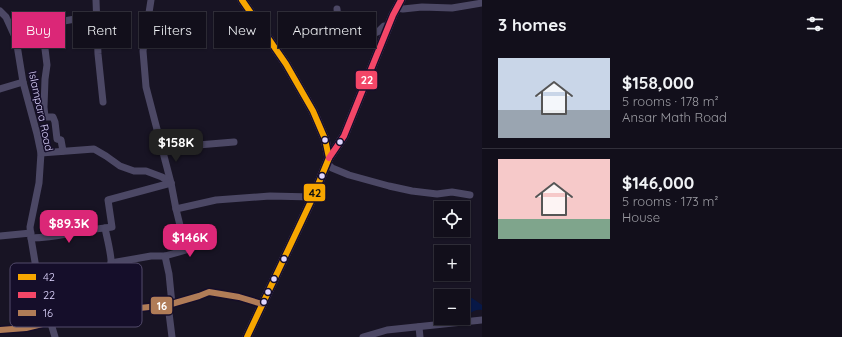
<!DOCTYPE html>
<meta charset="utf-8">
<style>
body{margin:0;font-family:Quicksand,sans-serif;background:#1f1d28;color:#f1f3f6;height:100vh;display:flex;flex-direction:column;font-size:15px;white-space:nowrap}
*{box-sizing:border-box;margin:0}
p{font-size:13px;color:#9c9ca3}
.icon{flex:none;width:22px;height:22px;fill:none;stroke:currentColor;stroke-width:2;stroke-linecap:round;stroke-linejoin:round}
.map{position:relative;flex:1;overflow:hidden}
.side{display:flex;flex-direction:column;background:#120f1b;width:360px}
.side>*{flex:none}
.top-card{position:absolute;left:12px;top:12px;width:380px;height:36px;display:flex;gap:8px}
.tools{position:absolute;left:434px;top:201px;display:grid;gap:8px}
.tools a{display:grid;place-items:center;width:36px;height:36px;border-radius:0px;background:#120f1b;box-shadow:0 1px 3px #0004,0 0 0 1px #312f3a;font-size:20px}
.price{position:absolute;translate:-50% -34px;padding:0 9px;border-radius:8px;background:#db2777;color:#fff;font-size:13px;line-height:26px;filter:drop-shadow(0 1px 2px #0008)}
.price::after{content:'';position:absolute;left:50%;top:24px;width:12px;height:9px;margin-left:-6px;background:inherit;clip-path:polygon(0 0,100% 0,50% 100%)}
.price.active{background:#222;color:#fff}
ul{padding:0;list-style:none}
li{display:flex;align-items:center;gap:12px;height:100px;padding:0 16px}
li+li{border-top:1px solid #312f3a}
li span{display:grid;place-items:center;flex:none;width:112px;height:80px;border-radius:0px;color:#555}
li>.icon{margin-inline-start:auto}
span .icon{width:48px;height:48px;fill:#fffc;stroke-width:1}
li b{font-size:17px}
h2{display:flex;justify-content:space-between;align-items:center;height:48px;padding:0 16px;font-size:17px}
.chip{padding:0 14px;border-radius:0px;background:#120f1b;box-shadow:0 1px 3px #0004,0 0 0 1px #312f3a;font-size:14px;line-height:36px}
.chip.active{background:#db2777;color:#fff}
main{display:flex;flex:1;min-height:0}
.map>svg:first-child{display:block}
.water{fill:#071847}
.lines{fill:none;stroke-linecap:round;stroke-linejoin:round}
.minor{stroke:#4c4865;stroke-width:7}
.major{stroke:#625375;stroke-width:9}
.bus-1-casing{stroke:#150e2a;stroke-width:9}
.bus-2-casing{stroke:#150e2a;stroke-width:9}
.bus-3-casing{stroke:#150e2a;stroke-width:9}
.bus-1{stroke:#f7a600;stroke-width:6}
.bus-2{stroke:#f34667;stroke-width:6}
.bus-3{stroke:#b07c57;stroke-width:6}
.bus-dot{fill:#dfd6ff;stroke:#150e2a;stroke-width:1.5}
.labels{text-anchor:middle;stroke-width:3;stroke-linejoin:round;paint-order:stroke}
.street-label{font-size:11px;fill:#dfd6ff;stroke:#150e2a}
.key{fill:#150e2a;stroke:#524a6a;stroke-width:1}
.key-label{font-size:11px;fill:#dfd6ff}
.line-badge{stroke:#150e2a;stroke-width:1.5}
.badge-label{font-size:11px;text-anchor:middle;font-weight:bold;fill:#fff}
.pale-badge-label{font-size:11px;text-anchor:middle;font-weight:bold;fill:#111}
</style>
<main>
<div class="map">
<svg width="482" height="337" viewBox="0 0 482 337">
<rect width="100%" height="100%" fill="#181424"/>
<path class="water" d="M 463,298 L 472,298 L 482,305 L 482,310 C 477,309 473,311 469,314 L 463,312 Z"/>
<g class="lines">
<g class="minor">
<polyline points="96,0 98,54 103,102"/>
<polyline points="151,0 143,51 146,87 171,183 176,209 216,200 270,196 313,197"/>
<polyline points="397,8 403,9 422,7 452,8 482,3"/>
<polyline points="337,9 338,19 352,23 365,33 373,34 379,31 384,26 389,26"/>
<polyline points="0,11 6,17 16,39 23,82 37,134 41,153 39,183 30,227 31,238 38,280 55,337"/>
<polyline points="0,89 23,82"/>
<polyline points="162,148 234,142"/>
<polyline points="63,151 61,140 57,139 55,122 53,117 45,117 44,107 45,79 47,65 42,25 97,15"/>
<polyline points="41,153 94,149 106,156 120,166 134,171 146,171 162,177 171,183"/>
<polyline points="327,163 332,168 349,175 389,186 412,191 437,194 452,192 470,195"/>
<polyline points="0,236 31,233"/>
<path d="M 31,238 C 57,238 80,230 105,228"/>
<polyline points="111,263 151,256 165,256"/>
<polyline points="172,304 169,274 165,256 186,250 176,209"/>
<polyline points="168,305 172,337"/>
<path d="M 110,311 L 107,295 L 107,280 L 109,280 C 115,266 108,243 105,228 L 112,227 L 108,200 L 171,183"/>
<polyline points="419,327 420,337"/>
<polyline points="0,330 26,328 83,314 168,305 199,296 209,292 239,297 262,304"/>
<polyline points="363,337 387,330 482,320"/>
</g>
<g class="major">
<polyline points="242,0 286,64 313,111 325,139 329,158 313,197 247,337"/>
<polyline points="329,158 344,136 393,15 401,0"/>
</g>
<defs>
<polyline id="bus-1" points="242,0 286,64 313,111 325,139 329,158 313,197 247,337"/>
<polyline id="bus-2" points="329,158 344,136 393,15 401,0"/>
<polyline id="bus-3" points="0,330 26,328 83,314 168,305 199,296 209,292 239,297 262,304"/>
</defs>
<use href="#bus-1" class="bus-1-casing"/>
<use href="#bus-2" class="bus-2-casing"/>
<use href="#bus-3" class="bus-3-casing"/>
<use href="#bus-1" class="bus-1"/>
<use href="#bus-2" class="bus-2"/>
<use href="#bus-3" class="bus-3"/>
</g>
<g class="bus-dot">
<circle cx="325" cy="140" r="3.5"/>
<circle cx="340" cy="142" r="3.5"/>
<circle cx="322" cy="176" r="3.5"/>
<circle cx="284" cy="259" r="3.5"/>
<circle cx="274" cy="279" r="3.5"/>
<circle cx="268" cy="292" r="3.5"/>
<circle cx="264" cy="302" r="3.5"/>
</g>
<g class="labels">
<g class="street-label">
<text transform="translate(41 111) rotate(78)" y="4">Islampara Road</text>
</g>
</g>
<rect x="10" y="263" width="132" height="64" rx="6" class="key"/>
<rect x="18" y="274" width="18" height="6" fill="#f7a600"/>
<rect x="18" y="292" width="18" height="6" fill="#f34667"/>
<rect x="18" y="310" width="18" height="6" fill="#b07c57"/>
<g class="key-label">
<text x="43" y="281">42</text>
<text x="43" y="299">22</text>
<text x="43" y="317">16</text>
</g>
<g class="line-badge">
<rect x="355" y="70" width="23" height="20" rx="4" fill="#f34667"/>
<rect x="303" y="183" width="23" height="19" rx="4" fill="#f7a600"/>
<rect x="150" y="296" width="23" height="19" rx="4" fill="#b07c57"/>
</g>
<g class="badge-label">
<text x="367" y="84">22</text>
<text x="162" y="310">16</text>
</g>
<g class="pale-badge-label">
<text x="315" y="197">42</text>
</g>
</svg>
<div class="tools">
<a><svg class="icon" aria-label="locate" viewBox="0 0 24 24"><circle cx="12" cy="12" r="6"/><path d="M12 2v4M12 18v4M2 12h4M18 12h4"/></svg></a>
<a>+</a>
<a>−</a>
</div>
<b class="price active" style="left:176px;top:163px">$158K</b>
<b class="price" style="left:69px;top:244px">$89.3K</b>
<b class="price" style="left:190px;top:258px">$146K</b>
<div class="top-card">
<a class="chip active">Buy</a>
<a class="chip">Rent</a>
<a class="chip">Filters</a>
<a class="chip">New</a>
<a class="chip">Apartment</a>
</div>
</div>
<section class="side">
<h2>3 homes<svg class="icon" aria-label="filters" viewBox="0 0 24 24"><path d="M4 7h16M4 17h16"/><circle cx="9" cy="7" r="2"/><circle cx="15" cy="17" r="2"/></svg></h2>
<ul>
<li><span style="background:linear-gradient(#c9d6e8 65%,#9aa5b1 0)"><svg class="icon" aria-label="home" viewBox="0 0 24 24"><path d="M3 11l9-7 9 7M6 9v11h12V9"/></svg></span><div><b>$158,000</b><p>5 rooms · 178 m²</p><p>Ansar Math Road</p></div></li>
<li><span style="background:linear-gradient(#f6c9c9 75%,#7fa58c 0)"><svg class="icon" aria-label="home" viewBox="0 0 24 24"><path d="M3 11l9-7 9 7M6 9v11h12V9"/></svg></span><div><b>$146,000</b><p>5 rooms · 173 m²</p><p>House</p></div></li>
</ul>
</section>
</main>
